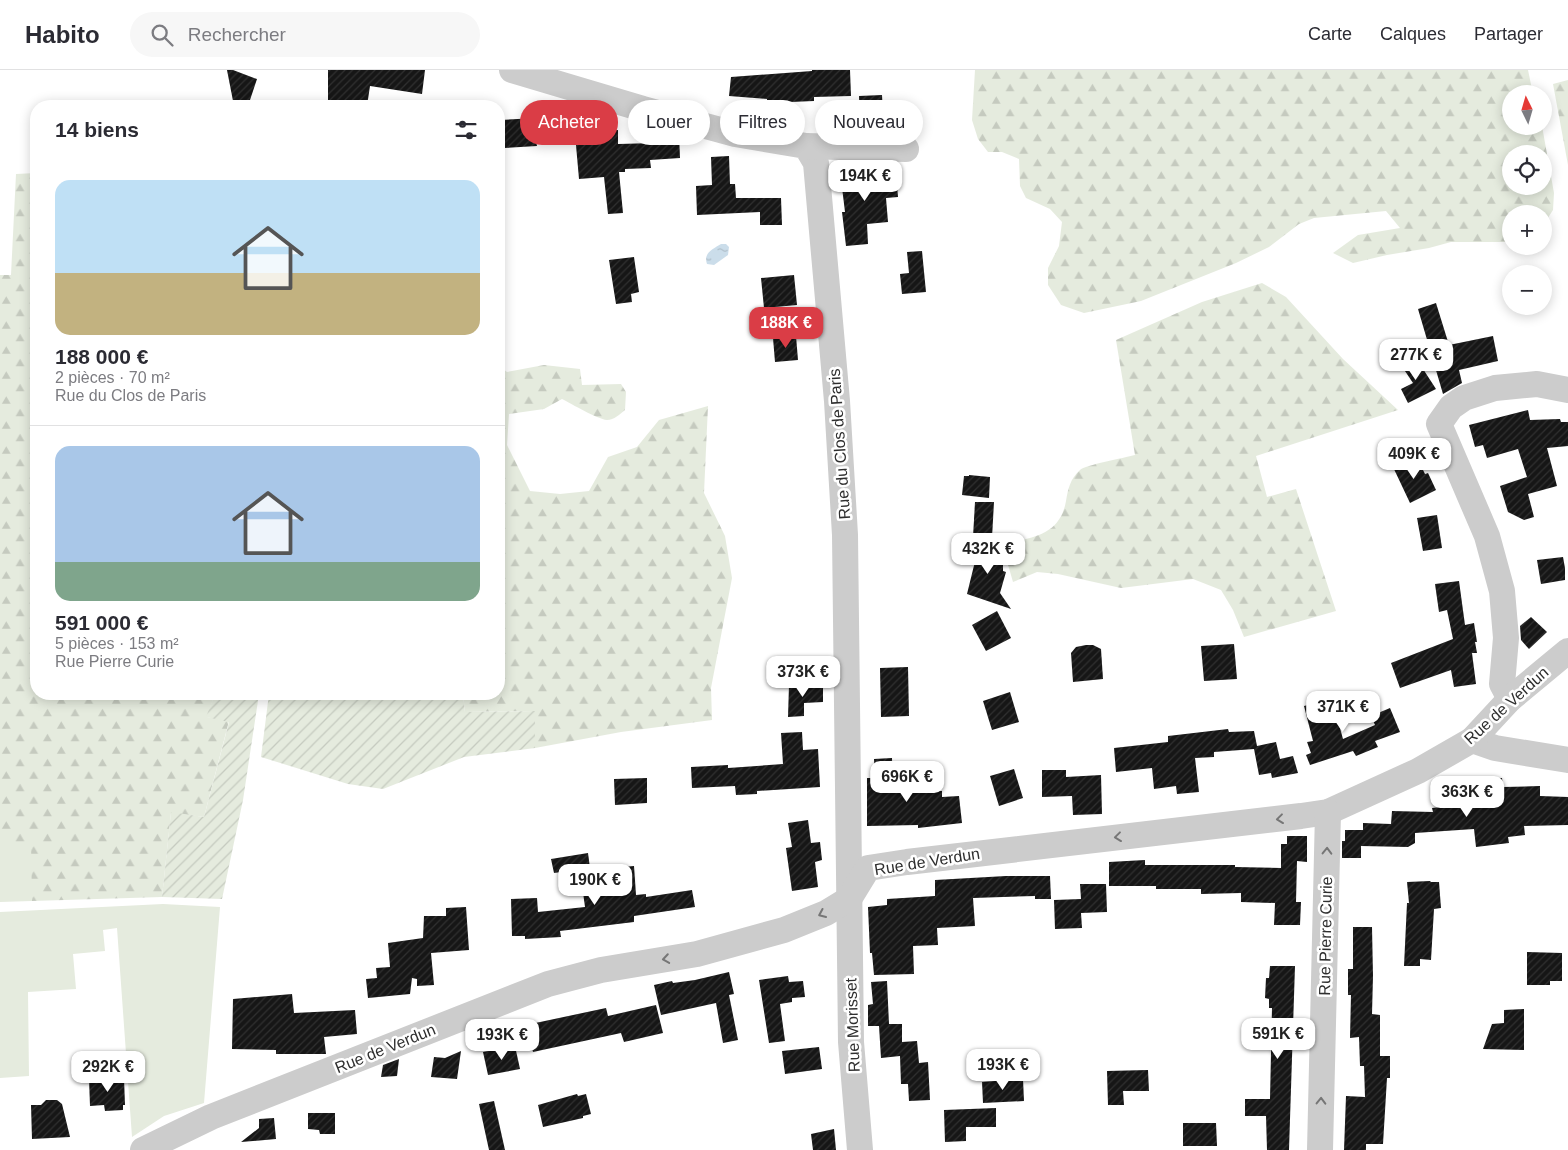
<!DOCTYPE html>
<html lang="fr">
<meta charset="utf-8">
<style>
body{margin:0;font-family:Helvetica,sans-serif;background:#f7f7f7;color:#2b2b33;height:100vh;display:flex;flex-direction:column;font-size:19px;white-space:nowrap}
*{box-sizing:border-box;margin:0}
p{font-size:16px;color:#7c7c81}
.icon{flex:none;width:28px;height:28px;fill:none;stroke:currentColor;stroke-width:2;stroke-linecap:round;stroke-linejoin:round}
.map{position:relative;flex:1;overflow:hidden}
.side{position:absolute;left:30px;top:30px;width:475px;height:600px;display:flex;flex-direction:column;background:#fff;border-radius:20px;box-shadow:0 2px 12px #0003}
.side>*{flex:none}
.hud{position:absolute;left:520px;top:30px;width:475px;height:45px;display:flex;gap:10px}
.needle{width:32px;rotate:355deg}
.tools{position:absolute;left:1502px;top:15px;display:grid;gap:10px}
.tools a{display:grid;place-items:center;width:50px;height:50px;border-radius:50%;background:#fff;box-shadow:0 2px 12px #0003;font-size:25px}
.price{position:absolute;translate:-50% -42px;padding:0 11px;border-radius:10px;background:#fff;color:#222;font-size:16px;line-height:32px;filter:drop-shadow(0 1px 2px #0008)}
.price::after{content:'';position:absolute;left:50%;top:30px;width:15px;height:11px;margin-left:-8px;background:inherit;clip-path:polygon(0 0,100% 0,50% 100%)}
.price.active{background:#da3d46;color:#fff}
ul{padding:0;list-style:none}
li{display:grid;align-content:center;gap:10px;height:265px;padding:0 25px}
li+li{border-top:1px solid #e1e1e2}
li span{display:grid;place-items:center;height:155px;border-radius:15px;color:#555}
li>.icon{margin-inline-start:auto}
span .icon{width:90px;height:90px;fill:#fffc;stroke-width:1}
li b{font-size:21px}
h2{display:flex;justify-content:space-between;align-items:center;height:60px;padding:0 25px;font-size:21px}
.pill{padding:0 18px;border-radius:22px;background:#fff;box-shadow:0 2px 12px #0003;font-size:18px;line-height:45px}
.pill.active{background:#da3d46;color:#fff}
header{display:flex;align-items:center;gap:30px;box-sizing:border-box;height:70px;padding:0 25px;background:#fff;border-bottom:1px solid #e1e1e2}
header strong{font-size:24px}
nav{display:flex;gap:28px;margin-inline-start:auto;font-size:18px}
.search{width:350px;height:45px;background:#f7f7f7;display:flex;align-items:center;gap:12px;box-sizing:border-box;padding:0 18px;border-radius:28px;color:#7c7c81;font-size:19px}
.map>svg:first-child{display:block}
.grass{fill:#e5ebde}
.forest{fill:url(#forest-firs);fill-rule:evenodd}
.garden{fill:url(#garden-furrows)}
.water{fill:url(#water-ripples)}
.building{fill:url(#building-hatch)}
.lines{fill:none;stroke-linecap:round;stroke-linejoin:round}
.minor{stroke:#ccc;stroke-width:26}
.oneway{stroke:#767676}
.labels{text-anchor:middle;stroke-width:5;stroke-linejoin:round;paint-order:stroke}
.street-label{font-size:16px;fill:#2f2f2f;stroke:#fff}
</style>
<header>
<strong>Habito</strong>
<div class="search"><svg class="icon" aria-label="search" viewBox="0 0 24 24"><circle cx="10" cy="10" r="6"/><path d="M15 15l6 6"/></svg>Rechercher</div>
<nav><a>Carte</a><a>Calques</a><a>Partager</a></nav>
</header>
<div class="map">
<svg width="1568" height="1080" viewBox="0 0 1568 1080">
<defs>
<pattern id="forest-firs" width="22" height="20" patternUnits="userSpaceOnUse" patternTransform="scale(1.25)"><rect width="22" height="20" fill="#e5ebde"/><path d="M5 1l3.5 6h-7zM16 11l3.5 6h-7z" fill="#c5cabf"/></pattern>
<pattern id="garden-furrows" width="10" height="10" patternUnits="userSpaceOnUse" patternTransform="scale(1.25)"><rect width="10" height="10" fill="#e5ebde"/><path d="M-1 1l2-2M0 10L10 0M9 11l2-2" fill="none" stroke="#c5cabf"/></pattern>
<pattern id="water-ripples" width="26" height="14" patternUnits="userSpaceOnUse" patternTransform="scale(1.25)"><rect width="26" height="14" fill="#cbddea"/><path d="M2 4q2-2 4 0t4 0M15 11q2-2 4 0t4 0" fill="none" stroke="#afbec9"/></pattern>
<pattern id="building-hatch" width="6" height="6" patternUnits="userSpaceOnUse" patternTransform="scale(1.25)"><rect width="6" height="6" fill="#161616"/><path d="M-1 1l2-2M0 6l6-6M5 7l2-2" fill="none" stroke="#303030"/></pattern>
</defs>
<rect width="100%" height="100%" fill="#fff"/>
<g class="grass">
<polygon points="0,772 32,772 32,831 0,832"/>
<polygon points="163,834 220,837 204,1033 164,1046 132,1067 117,858 103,860 105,881 73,884 76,919 28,922 29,1006 0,1008 0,842"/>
</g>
<g class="forest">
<path d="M 975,0 L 1528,0 L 1533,24 L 1511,24 L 1511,56 L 1542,56 L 1554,123 L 1553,140 L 1544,154 L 1544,144 L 1511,144 L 1511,171 L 1506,172 L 1451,172 L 1429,178 L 1387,185 L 1353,193 L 1333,183 L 1358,165 L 1400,158 L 1386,141 L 1314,148 L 1299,154 L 1269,177 L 1236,193 L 1141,231 L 1084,243 L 1061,235 L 1048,215 L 1048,198 L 1059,176 L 1062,152 L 1050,139 L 1026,128 L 1020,116 L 1019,89 L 1002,82 L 988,82 L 978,69 L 972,50 ZM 1511,84 L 1544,84 L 1544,116 L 1511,116 Z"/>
<polygon points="1568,10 1568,95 1553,14"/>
<polygon points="36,103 36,624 215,624 207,647 229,651 204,747 171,743 162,827 32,831 31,772 0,772 0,205 11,205 16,104"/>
<path d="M 1262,213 L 1286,227 L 1343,289 L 1398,340 L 1256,386 L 1267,427 L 1296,419 L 1336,541 L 1244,567 L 1233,540 L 1221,520 L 1193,509 L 1121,518 L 1058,504 L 1037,502 L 1013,512 L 1002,474 C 1031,468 1060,466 1066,431 C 1068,419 1070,409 1080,400 C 1085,395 1124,388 1135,385 L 1116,270 L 1202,232 Z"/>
<path d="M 544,295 L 580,299 L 582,315 L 621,314 L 626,322 L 625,340 C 620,344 614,350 607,350 C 597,349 572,334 562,329 L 544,339 L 509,344 L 507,375 L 530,421 L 560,424 L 589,421 L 608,387 L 637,377 L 659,350 L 708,336 L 704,423 L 725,466 L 732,508 L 711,618 L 712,650 L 621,662 L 535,678 L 535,641 L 465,642 L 463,624 L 499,624 L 499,296 L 507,302 Z"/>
</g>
<g class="garden">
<polygon points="215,624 259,624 243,730 222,829 162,827 171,742 204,747 229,652 206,647"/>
<polygon points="269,624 463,624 465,642 535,641 535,678 464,687 383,719 348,714 261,687"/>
</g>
<path class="water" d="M 721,174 L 726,174 L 729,177 L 728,185 L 714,195 L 707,194 C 703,183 713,179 721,174 Z"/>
<g class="building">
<polygon points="227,0 233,0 257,9 248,36 234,36"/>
<polygon points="328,0 425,0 422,24 370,16 367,36 328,31"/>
<polygon points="812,0 850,0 851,26 814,27 814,31 767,33 767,29 729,26 731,7 812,1"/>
<polygon points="882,25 884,63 882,63 872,50 860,52 859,26"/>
<polygon points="556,42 558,69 536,71 537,76 504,78 504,76 499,76 499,50 537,48 537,44"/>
<polygon points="618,60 618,74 655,73 655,66 679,64 680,88 650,90 651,98 625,99 625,102 619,102 623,143 608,144 604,107 579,109 575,64"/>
<polygon points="729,86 730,114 735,114 736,128 781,128 782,155 760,155 760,142 697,145 696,116 712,115 711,87"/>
<polygon points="867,95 869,105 896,103 898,127 886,128 888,152 867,154 868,174 846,176 842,142 845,142 840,101 852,99 852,97"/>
<polygon points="922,181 926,222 902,224 900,204 909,203 907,182"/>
<polygon points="634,187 639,222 631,224 632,232 616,234 609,190"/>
<polygon points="794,205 797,235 764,238 761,208"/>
<polygon points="1436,233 1449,275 1493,266 1498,291 1459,300 1462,313 1443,324 1418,239"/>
<polygon points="796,266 798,290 775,292 773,268"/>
<polygon points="1414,285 1436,319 1408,333 1401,319 1413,313 1401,295"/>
<polygon points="1528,340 1530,350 1560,349 1561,352 1568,352 1568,376 1547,378 1557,416 1528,424 1534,447 1524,450 1508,442 1500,416 1527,407 1518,379 1487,388 1483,375 1475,377 1469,355"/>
<polygon points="1416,386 1425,404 1428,403 1436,420 1410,433 1393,397"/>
<polygon points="969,405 990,407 989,428 962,425 964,406 969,406"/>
<polygon points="975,432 994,432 992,468 973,467"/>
<polygon points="1437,445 1442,478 1423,481 1417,448"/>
<polygon points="979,475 1003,477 1003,501 1006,502 1000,523 1011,539 967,524"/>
<polygon points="1563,487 1565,498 1565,510 1541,514 1537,490"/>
<polygon points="1459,511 1465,555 1474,553 1477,572 1475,572 1477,583 1472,583 1476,614 1454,617 1451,600 1400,618 1391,593 1453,569 1447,540 1439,542 1435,514"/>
<polygon points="997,541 1011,568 986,581 972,555"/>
<polygon points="1531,547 1547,562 1529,579 1521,570 1520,556"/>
<polygon points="1234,574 1237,609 1204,611 1201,576"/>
<polygon points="1086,575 1093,575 1101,579 1103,609 1073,612 1071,583 1076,577"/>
<polygon points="908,597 909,646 881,647 880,598"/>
<polygon points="823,614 823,632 804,633 804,646 788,647 789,615"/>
<polygon points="1010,622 1019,652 992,660 983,631"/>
<polygon points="1332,629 1343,669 1375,655 1371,646 1390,638 1400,662 1375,671 1378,677 1356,686 1353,681 1310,695 1306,685 1311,683 1307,672 1313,671 1304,636"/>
<polygon points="1228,659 1229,662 1254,661 1257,676 1276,672 1280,689 1293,686 1298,703 1272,708 1271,703 1259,705 1254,679 1214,682 1214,687 1195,688 1199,722 1177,724 1176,716 1154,719 1152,698 1116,702 1114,678 1168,672 1168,666"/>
<polygon points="802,662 803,680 818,679 820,717 757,721 757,724 736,725 735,716 692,718 691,697 728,695 728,698 783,694 781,663"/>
<polygon points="892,688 893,722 942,721 942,727 959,726 962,753 918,758 918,755 867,756 867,708 875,708 874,689"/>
<polygon points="1014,699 1023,728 999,736 990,706"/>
<polygon points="1042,700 1066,700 1066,707 1101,705 1102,744 1073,745 1072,726 1042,727"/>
<polygon points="647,708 647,733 615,735 614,709"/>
<polygon points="1502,708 1503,717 1540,716 1540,726 1568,727 1568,755 1524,756 1525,765 1508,767 1509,773 1476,777 1474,759 1415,763 1415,773 1408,777 1361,776 1361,788 1342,788 1342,771 1345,771 1345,760 1363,760 1363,753 1391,754 1392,741 1433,742 1432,738 1462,735 1459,713"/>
<polygon points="808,750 811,773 820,772 822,790 815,792 818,817 792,821 786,778 792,777 788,753"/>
<polygon points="1287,766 1307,766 1307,792 1297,791 1296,832 1301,832 1300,855 1274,855 1275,833 1241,832 1241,823 1201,824 1201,819 1156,819 1156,816 1109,816 1109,792 1145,790 1145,795 1235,795 1235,797 1281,798 1281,774 1287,774"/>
<polygon points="588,783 590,798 554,803 551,789"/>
<polygon points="634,796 636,825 646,824 646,827 692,820 695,837 634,846 634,852 560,861 561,867 525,869 525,866 512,866 511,829 537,828 538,842 585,837 580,801"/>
<polygon points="1006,806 1050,806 1051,829 1035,829 1035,826 973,828 975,856 937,858 938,875 913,876 914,904 874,905 872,883 870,883 868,837 887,835 887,829 935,826 935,810"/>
<polygon points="1430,811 1431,812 1439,812 1441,838 1434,839 1431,890 1420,889 1420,896 1404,896 1407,833 1409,833 1407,812"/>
<polygon points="1080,814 1106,814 1107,842 1081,843 1082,858 1055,859 1054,830 1081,829"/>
<polygon points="466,837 469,880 431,883 434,915 417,916 417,909 412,908 410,924 368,928 366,909 377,908 376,898 390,897 388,873 423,868 424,846 446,846 446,838"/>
<polygon points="1353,857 1372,857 1373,906 1372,944 1380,945 1380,986 1390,986 1390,1008 1387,1008 1383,1074 1366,1074 1366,1080 1344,1080 1346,1026 1365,1027 1364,996 1360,996 1359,967 1350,968 1351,925 1348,925 1348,899 1353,899"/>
<polygon points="1527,882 1562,883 1562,911 1550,911 1550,915 1527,915"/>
<polygon points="1270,896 1295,896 1289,1080 1267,1080 1266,1046 1245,1046 1245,1029 1270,1029 1272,938 1269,938 1269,929 1265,928 1266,908 1269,908"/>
<polygon points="729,902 734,924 729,925 738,970 723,973 716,933 661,945 654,915 672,911 673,913 695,910"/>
<polygon points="788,906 789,912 803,911 805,927 792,928 792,932 780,934 785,971 769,973 759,910"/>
<polygon points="887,911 889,954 902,954 902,972 917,971 919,993 928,992 930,1030 909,1031 908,1014 901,1014 900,986 881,988 879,956 868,956 868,935 873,934 871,912"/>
<polygon points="292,924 294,943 355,940 357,964 324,967 326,984 276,984 276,980 232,979 233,929"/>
<polygon points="656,935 663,963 624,972 621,963 533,982 526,955 606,938 608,946"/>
<polygon points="1524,939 1524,980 1483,979 1492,954 1504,953 1504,940"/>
<polygon points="515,976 520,999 488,1005 483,982"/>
<polygon points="819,977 822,999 785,1004 782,981"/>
<polygon points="461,981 457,1009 431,1007 434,987 445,988"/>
<polygon points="399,989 397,1006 381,1007 383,995"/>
<polygon points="1148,1000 1149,1021 1123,1021 1124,1035 1108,1035 1107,1001"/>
<polygon points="124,1008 125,1035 123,1035 123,1040 105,1041 104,1035 90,1036 89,1009"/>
<polygon points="1023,1009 1024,1031 983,1033 982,1012"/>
<polygon points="577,1024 578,1026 586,1024 591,1044 583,1046 583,1048 543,1057 538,1035"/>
<polygon points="46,1030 57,1030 62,1034 70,1067 32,1069 31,1035 41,1035"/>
<polygon points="494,1031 505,1080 489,1080 479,1034"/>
<polygon points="996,1038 996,1057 966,1057 966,1071 945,1072 944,1040"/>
<polygon points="308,1043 335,1043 335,1064 320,1064 319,1060 308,1059"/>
<polygon points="274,1048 276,1069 241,1072 259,1058 259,1049"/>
<polygon points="1183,1053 1216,1053 1217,1076 1183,1076"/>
<polygon points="834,1059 836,1080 813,1080 811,1064"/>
</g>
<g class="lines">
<g class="minor">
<polyline points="512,0 643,39 735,64 806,76 816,93 837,331 845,465 851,972 860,1080"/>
<polyline points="806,76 906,79"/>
<polyline points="1510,629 1502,614 1506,568 1502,521 1487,466 1439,354 1451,337 1464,328 1495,318 1537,314 1568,320"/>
<polyline points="1472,670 1495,678 1568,690"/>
<polyline points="143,1080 211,1047 548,914 601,900 697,884 784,860 826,843 849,829 868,798 907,792 1301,746 1328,742 1418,701 1472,670 1510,629 1568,581"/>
<polyline points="1320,1080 1328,742"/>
</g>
</g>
<defs><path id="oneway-chevron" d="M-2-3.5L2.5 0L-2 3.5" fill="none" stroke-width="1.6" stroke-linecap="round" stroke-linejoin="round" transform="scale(1.25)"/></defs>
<g class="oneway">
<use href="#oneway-chevron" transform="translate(1280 749) rotate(173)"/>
<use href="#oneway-chevron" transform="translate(1118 767) rotate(173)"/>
<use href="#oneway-chevron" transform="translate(1327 781) rotate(-89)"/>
<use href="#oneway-chevron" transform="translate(822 844) rotate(156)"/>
<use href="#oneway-chevron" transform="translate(666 889) rotate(171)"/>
<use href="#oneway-chevron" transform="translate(1321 1031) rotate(-89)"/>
</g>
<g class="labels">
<g class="street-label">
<text transform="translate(839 374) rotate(-94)" y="6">Rue du Clos de Paris</text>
<text transform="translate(1506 635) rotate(-42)" y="6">Rue de Verdun</text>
<text transform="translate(927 791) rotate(-9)" y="6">Rue de Verdun</text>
<text transform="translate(1325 866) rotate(-89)" y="6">Rue Pierre Curie</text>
<text transform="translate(852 955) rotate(-92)" y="6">Rue Morisset</text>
<text transform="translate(385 978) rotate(-22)" y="6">Rue de Verdun</text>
</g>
</g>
</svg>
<div class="tools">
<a><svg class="needle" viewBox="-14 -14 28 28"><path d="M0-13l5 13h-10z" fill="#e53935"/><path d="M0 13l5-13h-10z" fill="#7c7c81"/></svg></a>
<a><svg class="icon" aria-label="locate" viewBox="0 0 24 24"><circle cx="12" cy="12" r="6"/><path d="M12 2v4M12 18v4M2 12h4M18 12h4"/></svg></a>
<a>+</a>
<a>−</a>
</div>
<b class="price" style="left:865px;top:132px">194K €</b>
<b class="price active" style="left:786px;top:279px">188K €</b>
<b class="price" style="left:1416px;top:311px">277K €</b>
<b class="price" style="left:1414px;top:410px">409K €</b>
<b class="price" style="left:988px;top:505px">432K €</b>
<b class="price" style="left:803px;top:628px">373K €</b>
<b class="price" style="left:1343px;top:663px">371K €</b>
<b class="price" style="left:907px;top:733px">696K €</b>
<b class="price" style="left:1467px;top:748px">363K €</b>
<b class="price" style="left:595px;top:836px">190K €</b>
<b class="price" style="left:1278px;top:990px">591K €</b>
<b class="price" style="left:502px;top:991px">193K €</b>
<b class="price" style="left:1003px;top:1021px">193K €</b>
<b class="price" style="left:108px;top:1023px">292K €</b>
<div class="hud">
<a class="pill active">Acheter</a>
<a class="pill">Louer</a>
<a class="pill">Filtres</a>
<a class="pill">Nouveau</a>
</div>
<section class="side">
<h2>14 biens<svg class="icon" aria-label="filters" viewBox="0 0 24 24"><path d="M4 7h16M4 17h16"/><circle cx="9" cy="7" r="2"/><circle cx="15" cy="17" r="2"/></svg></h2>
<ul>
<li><span style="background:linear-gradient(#bfe0f5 60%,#c2b280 0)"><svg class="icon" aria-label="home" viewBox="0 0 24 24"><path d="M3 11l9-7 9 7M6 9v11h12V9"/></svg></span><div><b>188 000 €</b><p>2 pièces · 70 m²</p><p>Rue du Clos de Paris</p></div></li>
<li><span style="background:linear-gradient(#a9c7e8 75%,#7fa58c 0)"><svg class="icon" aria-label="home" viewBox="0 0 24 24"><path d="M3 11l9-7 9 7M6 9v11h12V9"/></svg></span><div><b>591 000 €</b><p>5 pièces · 153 m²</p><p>Rue Pierre Curie</p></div></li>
</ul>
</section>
</div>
